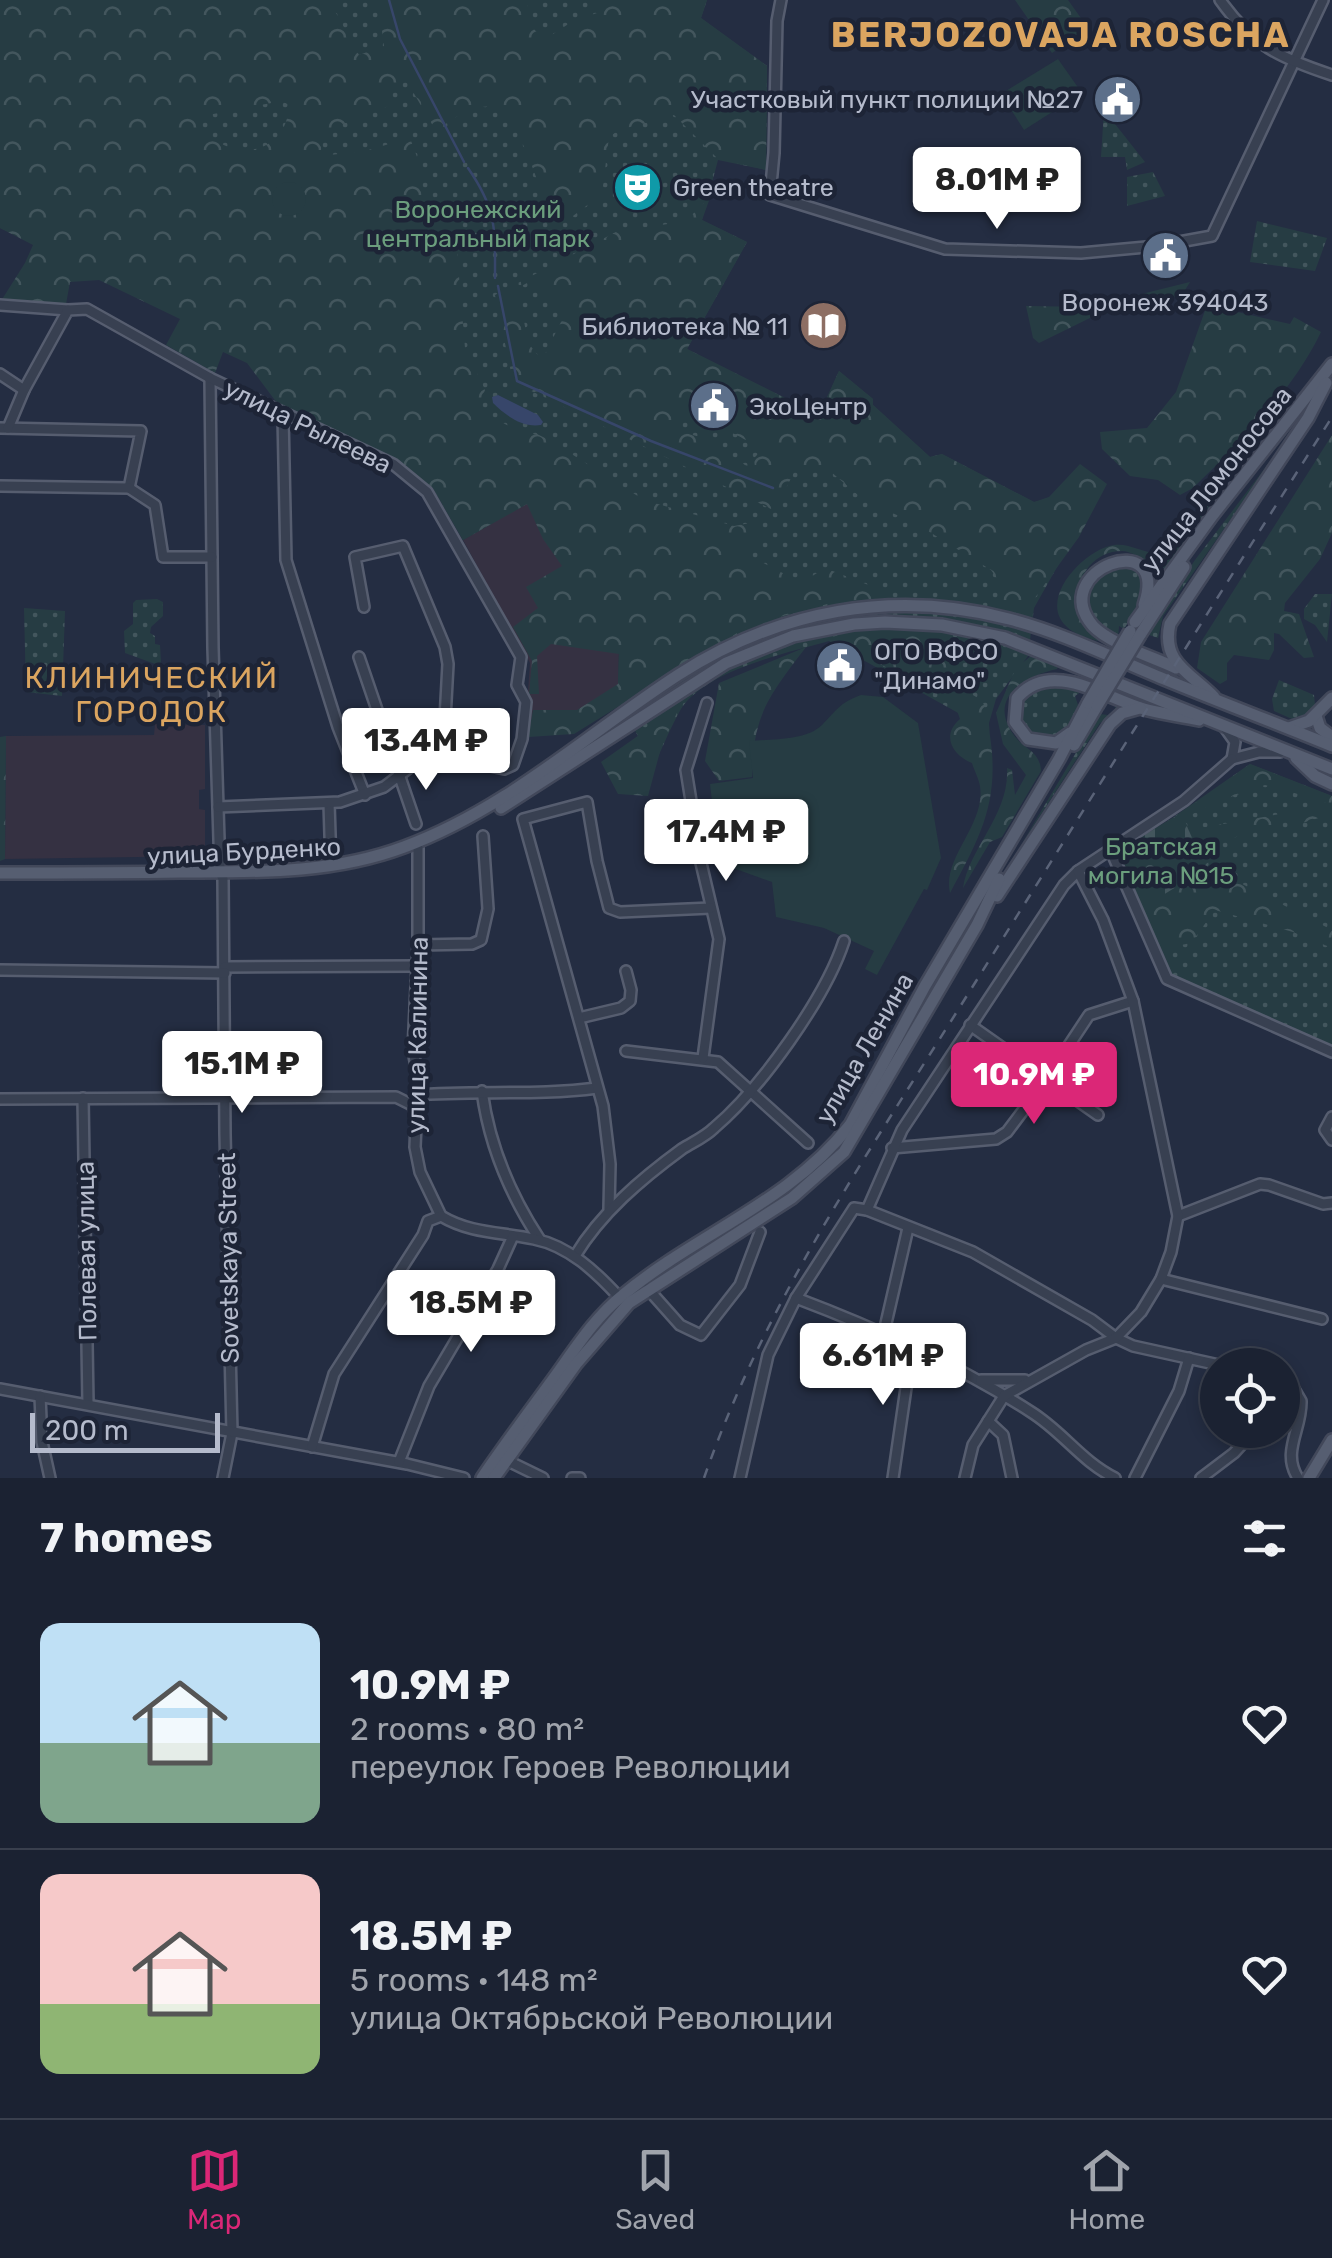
<!DOCTYPE html>
<meta charset="utf-8">
<style>
body{margin:0;font-family:Rubik,sans-serif;background:#242a3a;color:#f1f3f6;height:100vh;display:flex;flex-direction:column;font-size:38px;white-space:nowrap}
*{box-sizing:border-box;margin:0}
p{font-size:32px;color:#a0a4ac}
.icon{flex:none;width:55px;height:55px;fill:none;stroke:currentColor;stroke-width:2;stroke-linecap:round;stroke-linejoin:round}
.map{position:relative;height:1478px;overflow:hidden}
.drawer{display:flex;flex-direction:column;background:#1b2232;flex:1}
.drawer>*{flex:none}
.controls{position:absolute;left:1200px;top:1348px;display:grid;gap:20px}
.controls a{display:grid;place-items:center;width:100px;height:100px;border-radius:50%;background:#1b2232;box-shadow:0 5px 15px #0003,0 0 0 2px #393f4d;font-size:50px}
.scale{position:absolute;left:30px;bottom:25px;width:190px;box-sizing:border-box;padding-left:10px;border:5px solid #b5bbcc;border-top:0;font-size:28px;line-height:35px;white-space:nowrap;color:#b5bbcc;-webkit-text-stroke:8px #1d2436;paint-order:stroke}
.price{position:absolute;translate:-50% -85px;padding:0 22px;border-radius:10px;background:#fff;color:#222;font-size:32px;line-height:65px;filter:drop-shadow(0 2px 5px #0008)}
.price::after{content:'';position:absolute;left:50%;top:60px;width:30px;height:22px;margin-left:-15px;background:inherit;clip-path:polygon(0 0,100% 0,50% 100%)}
.price.current{background:#db2777;color:#fff}
ul{padding:0;list-style:none}
li{display:flex;align-items:center;gap:30px;height:250px;padding:0 40px}
li+li{border-top:2px solid #393f4d}
li span{display:grid;place-items:center;flex:none;width:280px;height:200px;border-radius:20px;color:#555}
li>.icon{margin-inline-start:auto}
span .icon{width:120px;height:120px;fill:#fffc;stroke-width:1}
li b{font-size:42px}
h2{display:flex;justify-content:space-between;align-items:center;height:120px;padding:0 40px;font-size:42px}
.tab-bar{display:flex;justify-content:space-around;align-items:center;height:140px;border-top:2px solid #393f4d;background:#1b2232;font-size:28px;color:#a0a4ac}
.tab-bar a{display:grid;justify-items:center;gap:5px}
.tab-bar .current{color:#db2777}
.map>svg:first-child{display:block}
.medical{fill:#353142}
.green{fill:url(#green-dots)}
.forest{fill:url(#forest-crowns);fill-rule:evenodd}
.cemetery{fill:url(#cemetery-stones)}
.pitch{fill:#263c43}
.water{fill:#37466a}
.lines{fill:none;stroke-linecap:round;stroke-linejoin:round}
.stream{stroke:#37466a;stroke-width:2.5}
.minor-casing{stroke:#565d6f;stroke-width:14}
.major-casing{stroke:#42485a;stroke-width:16}
.minor{stroke:#384051;stroke-width:9}
.major{stroke:#565e71;stroke-width:11}
.rail{stroke:#5a6378;stroke-width:2.5;stroke-dasharray:10 10;stroke-linecap:butt}
.major-bridge-casing{stroke:#42485a;stroke-width:16;stroke-linecap:butt}
.major-bridge{stroke:#565e71;stroke-width:11}
.labels{text-anchor:middle;stroke-width:9;stroke-linejoin:round;paint-order:stroke}
.poi-label{font-size:25px;fill:#b5bbcc;stroke:#1d2436;text-anchor:start}
.park-label{font-size:25px;fill:#6b9e7d;stroke:#1d2436}
.street-label{font-size:25px;fill:#b5bbcc;stroke:#1d2436}
.quarter-label{font-size:30px;letter-spacing:2.5px;fill:#dba560;stroke:#1d2436}
.district-label{font-size:35px;font-weight:bold;letter-spacing:2.5px;fill:#dba560;stroke:#1d2436}
</style>
<div class="map">
<svg width="1332" height="1478" viewBox="0 0 1332 1478">
<defs>
<pattern id="green-dots" width="8" height="8" patternUnits="userSpaceOnUse" patternTransform="scale(2.5)"><rect width="8" height="8" fill="#263c43"/><path d="M2 2h.1M6 6h.1" fill="none" stroke="#43565d" stroke-width="1.8" stroke-linecap="round"/></pattern>
<pattern id="forest-crowns" width="20" height="18" patternUnits="userSpaceOnUse" patternTransform="scale(2.5)"><rect width="20" height="18" fill="#263c43"/><path d="M2 6a3 3 0 1 1 6 0M12 15a3 3 0 1 1 6 0" fill="none" stroke="#43565d"/></pattern>
<pattern id="cemetery-stones" width="16" height="16" patternUnits="userSpaceOnUse" patternTransform="scale(2.5)"><rect width="16" height="16" fill="#263c43"/><path d="M2 7V4a2 2 0 0 1 4 0v3zM10 15v-3a2 2 0 0 1 4 0v3z" fill="#43565d"/></pattern>
</defs>
<rect width="100%" height="100%" fill="#242d42"/>
<g class="medical">
<polygon points="527,503 619,648 618,700 568,731 525,733 530,663 463,540"/>
<polygon points="155,724 205,725 205,789 199,790 199,809 205,810 205,856 5,859 6,736 154,735"/>
</g>
<g class="green">
<path d="M 0,0 L 707,0 L 701,18 L 767,66 L 766,170 L 718,160 L 702,220 L 747,242 L 687,349 L 819,415 L 839,371 L 873,399 L 873,405 L 930,457 L 942,454 L 1034,502 L 1101,489 L 1034,608 L 1028,656 L 996,699 L 977,764 L 969,719 L 829,641 C 787,653 706,670 681,709 C 671,726 663,747 654,765 L 618,700 L 619,648 L 527,504 L 463,540 L 433,488 L 395,458 L 280,407 L 298,360 L 0,228 Z"/>
<polygon points="1104,110 1145,162 1127,170 1125,157 1101,157"/>
<polygon points="1153,172 1165,196 1127,206 1127,177"/>
<polygon points="1257,221 1327,238 1315,271 1250,262"/>
<polygon points="1284,443 1163,616 1158,638 1146,634 1195,560"/>
<path d="M 1121,564 L 1138,571 C 1147,592 1136,610 1124,629 L 1119,626 L 1118,638 C 1097,626 1075,598 1099,577 C 1105,572 1114,568 1121,564 Z"/>
<polygon points="1315,594 1332,594 1327,642 1315,625 1304,619 1304,609"/>
<polygon points="157,599 163,602 163,616 151,627 150,633 155,636 155,644 160,645 161,662 158,665 125,653 124,631 133,624 133,603 136,600"/>
<polygon points="24,608 65,611 62,696 26,692"/>
<polygon points="1279,680 1314,695 1315,705 1305,718 1292,719 1274,711 1272,699"/>
<path d="M 1053,684 L 1084,690 L 1075,696 L 1078,705 C 1074,714 1070,728 1063,734 C 1037,755 1002,710 1029,692 C 1036,688 1046,687 1053,684 Z"/>
<polygon points="1115,704 1128,706 1100,723 1021,845 1099,714 1108,715 1115,710"/>
<polygon points="1250,764 1332,796 1332,1046 1174,979 1143,907 1204,870 1175,816"/>
</g>
<g class="forest">
<path d="M 0,0 L 329,0 L 359,55 L 384,46 L 379,9 L 384,0 L 537,0 L 527,6 L 533,28 L 544,40 L 573,21 L 597,13 L 590,0 L 707,0 L 701,18 L 767,66 L 766,170 L 718,159 L 674,115 L 619,130 L 609,137 L 602,194 L 565,222 L 553,225 C 539,187 529,150 508,116 L 502,119 L 493,107 C 472,104 453,119 436,131 L 406,80 L 389,89 L 389,106 L 322,132 L 321,156 L 365,151 L 410,138 L 423,173 L 419,181 L 428,200 L 452,192 L 465,348 L 485,390 L 481,400 L 483,412 L 523,434 L 537,434 L 551,441 L 644,500 L 734,526 L 750,523 L 761,528 L 750,556 L 798,581 L 806,580 L 825,568 L 889,593 L 893,597 L 831,603 L 750,625 L 574,734 L 528,737 L 533,710 L 577,710 L 618,684 L 619,654 L 551,644 L 537,656 L 539,694 L 529,694 L 532,661 L 513,627 L 538,608 L 526,587 L 562,566 L 543,539 L 527,504 L 463,540 L 433,488 L 395,458 L 280,407 L 247,363 L 223,352 L 215,373 L 166,345 L 180,319 L 99,280 L 70,282 L 66,304 L 1,301 L 25,263 L 33,245 L 0,228 ZM 282,101 L 289,105 C 287,158 225,164 201,124 L 203,117 L 208,115 Z"/>
<polygon points="1015,0 1068,0 1088,28 1052,53"/>
<path d="M 711,195 L 702,220 L 747,242 L 687,349 L 819,415 L 839,371 L 873,399 L 873,405 L 930,457 L 942,454 L 1034,502 L 1049,497 L 1080,464 L 1107,484 L 1079,537 L 1024,613 L 998,608 L 999,581 L 991,570 L 915,523 L 865,501 L 830,471 L 816,466 L 795,470 L 777,507 L 771,509 L 513,382 L 495,295 L 616,232 L 687,221 ZM 536,278 L 563,318 L 542,360 L 528,343 L 518,288 ZM 703,394 L 727,403 L 731,411 L 723,428 L 759,447 L 761,451 L 754,458 L 755,468 L 745,465 L 708,439 L 685,433 L 681,424 L 683,417 L 679,412 L 694,405 Z"/>
<polygon points="1190,282 1182,295 1092,317 1039,343 1033,338 1026,306 1089,307"/>
<path d="M 1207,305 L 1290,324 L 1294,317 L 1321,332 C 1291,394 1241,441 1193,488 L 1180,495 L 1158,480 L 1130,476 L 1102,449 L 1100,432 L 1147,428 L 1176,392 Z"/>
<polygon points="1332,435 1332,533 1320,559 1285,603 1284,611 1299,614 1314,657 1304,658 1279,634 1274,633 1274,650 1269,660 1234,655 1227,663 1227,680 1220,684 1197,668 1201,642"/>
<path d="M 1237,462 L 1235,470 L 1166,568 C 1148,570 1140,552 1122,551 C 1089,551 1070,586 1080,616 C 1083,626 1092,634 1099,641 C 1085,638 1067,632 1060,618 C 1046,590 1087,549 1114,545 C 1131,542 1152,559 1167,551 C 1176,546 1202,511 1205,502 C 1206,497 1206,491 1207,487 Z"/>
<path d="M 872,625 L 934,629 C 957,645 952,663 958,687 C 965,692 973,694 979,699 C 989,707 989,724 990,736 C 1000,802 980,837 950,893 C 942,857 986,825 980,786 C 979,779 974,770 972,763 C 952,755 941,735 960,719 L 954,702 L 829,638 Z"/>
<path d="M 806,647 C 769,696 753,714 752,777 L 719,781 L 705,761 L 719,683 Z"/>
<path d="M 1031,656 L 1058,665 L 1057,669 C 1026,676 987,696 1013,734 C 1023,749 1040,750 1041,771 L 1002,837 L 990,842 L 963,888 C 969,848 1010,814 1007,768 L 1012,770 L 1015,795 L 1026,775 L 1003,744 L 996,713 L 1016,668 Z"/>
<polygon points="680,706 661,748 648,796 618,794 601,762"/>
<polygon points="6,736 5,859 0,861 0,737"/>
<path d="M 1250,764 L 1332,796 L 1332,814 L 1302,823 L 1286,818 L 1277,825 L 1205,846 L 1209,867 L 1332,930 L 1332,948 L 1293,932 L 1215,910 L 1191,943 L 1161,949 L 1116,852 L 1181,813 ZM 1265,785 L 1327,802 L 1286,813 L 1189,830 L 1184,818 L 1222,800 Z"/>
</g>
<polygon class="cemetery" points="1181,813 1206,869 1143,907 1116,852"/>
<g class="pitch">
<polygon points="1058,59 1082,93 1024,130 1001,94"/>
<circle cx="289" cy="199" r="17"/>
<path d="M 861,695 L 883,697 L 918,723 L 941,858 L 927,890 L 924,889 L 877,975 L 865,969 L 874,951 L 824,928 L 776,917 L 772,882 L 719,863 L 710,784 L 753,778 L 749,741 C 771,739 806,741 822,725 C 837,710 839,703 861,695 Z"/>
</g>
<path class="water" d="M 498,395 L 538,415 L 543,422 L 541,425 C 523,428 506,416 493,403 L 492,397 Z"/>
<g class="lines">
<g class="stream">
<polyline points="389,0 400,39 464,162"/>
<path d="M 468,168 C 497,210 495,228 495,278"/>
<polyline points="498,286 517,381 651,441 773,488"/>
</g>
<defs>
<g id="minor">
<polyline points="781,0 777,21 774,153 770,195 945,249 1081,253 1157,246 1212,236 1323,0"/>
<path d="M 1220,0 C 1252,45 1280,58 1332,75"/>
<polyline points="0,305 68,310"/>
<polyline points="0,374 24,390"/>
<polyline points="210,378 213,648 220,872 223,879 225,1134 232,1433 223,1478"/>
<polyline points="283,415 286,560 338,727 365,795"/>
<polyline points="0,428 141,431 129,488"/>
<polyline points="8,428 24,390 68,310 87,309 210,378 393,464 427,492 521,657 517,685 526,702 522,739 513,765 504,769 443,756"/>
<polyline points="0,486 129,488 155,505 163,557 212,557"/>
<polyline points="364,607 355,557 403,546 445,647 448,664 443,756"/>
<polyline points="359,657 416,824"/>
<polyline points="1225,728 1235,742 1232,759 1259,752 1280,752"/>
<polyline points="329,803 331,866"/>
<polyline points="218,807 340,802 384,787 413,765 443,756"/>
<polyline points="418,848 418,945 413,1050 418,1078 415,1147 420,1172 441,1216"/>
<polyline points="1111,851 1167,979 1332,1052"/>
<polyline points="418,945 472,944 481,940 488,909 483,836"/>
<polyline points="225,967 416,966"/>
<polyline points="0,970 225,973"/>
<polyline points="579,1018 621,1008 630,1001 631,990 626,971"/>
<polyline points="970,1025 1098,1115"/>
<polyline points="626,1051 718,1062 808,1143"/>
<polyline points="703,1058 719,939 701,863 686,770 707,703"/>
<path d="M 482,1091 C 489,1144 511,1196 540,1240"/>
<path d="M 415,1095 C 475,1090 537,1096 597,1088"/>
<polyline points="83,1098 88,1404"/>
<polyline points="0,1099 396,1097 412,1105 416,1114"/>
<polyline points="1332,1117 1325,1130 1332,1140"/>
<polyline points="892,1148 996,1139 1007,1132 1046,1080 1089,1015 1133,1001"/>
<polyline points="609,1209 610,1164 603,1106 523,819 587,802 597,861 609,908 620,912 711,908"/>
<polyline points="867,1210 902,1130 1064,885 1078,871 1184,801 1232,759"/>
<polyline points="1178,1216 1260,1184 1269,1185 1323,1204 1332,1203"/>
<path d="M 575,1256 C 601,1213 641,1179 682,1149 C 693,1142 705,1137 714,1128 C 760,1089 825,999 844,941"/>
<polyline points="1161,1279 1322,1319"/>
<polyline points="648,1289 680,1325 701,1335 740,1285 760,1232"/>
<path d="M 796,1298 C 878,1329 958,1365 1031,1412 C 1063,1432 1081,1461 1115,1478"/>
<polyline points="884,1332 908,1228"/>
<polyline points="981,1380 1025,1380"/>
<path d="M 1282,1384 L 1294,1389 L 1301,1401 C 1302,1429 1281,1452 1298,1478"/>
<polyline points="0,1389 407,1464 464,1478"/>
<polyline points="40,1396 42,1442 50,1478"/>
<polyline points="988,1421 1003,1435 1012,1478"/>
<path d="M 312,1447 L 334,1374 L 423,1235 L 428,1221 L 441,1216 C 471,1234 502,1232 534,1239 C 569,1246 596,1272 619,1297"/>
<polyline points="506,1460 543,1478"/>
<polyline points="399,1462 429,1386 498,1269 513,1236"/>
<polyline points="572,1478 580,1478"/>
<polyline points="740,1478 768,1355 796,1298 854,1208 867,1210 973,1252 1092,1320 1116,1338 1133,1346 1219,1365"/>
<polyline points="893,1478 906,1388 918,1349"/>
<polyline points="965,1478 973,1445 1004,1396 1086,1350 1116,1338 1141,1312 1161,1279 1171,1252 1178,1216 1133,1001 1103,920 1078,871"/>
<polyline points="1135,1478 1179,1391 1189,1358"/>
<polyline points="1201,1478 1234,1453 1255,1430"/>
</g>
<g id="major">
<path d="M 1144,605 C 1171,524 1045,570 1093,626 C 1110,644 1153,657 1176,668"/>
<polyline points="1135,622 1212,516 1332,364"/>
<polyline points="1140,635 1184,567"/>
<path d="M 1214,697 C 1191,673 1161,663 1170,624 L 1308,418 L 1326,383"/>
<polyline points="1316,716 1320,728 1332,737"/>
<polyline points="1289,728 1309,721 1332,698"/>
<path d="M 1070,733 L 1056,743 L 1028,739 L 1015,722 L 1017,698 C 1051,658 1105,698 1144,709 C 1162,714 1181,716 1199,720"/>
<polyline points="1074,745 1097,706"/>
<polyline points="1296,758 1315,776 1332,784"/>
<polyline points="501,808 726,663 793,636 854,624 885,622 942,625 1005,638 1332,769"/>
<path d="M 0,873 C 60,873 121,873 181,872 C 257,872 332,874 404,847 C 507,809 587,734 678,675 C 779,610 893,589 1009,619 C 1063,633 1113,658 1164,679 C 1220,702 1276,723 1332,746"/>
<polyline points="997,896 1110,724 1122,713 1140,708"/>
<path d="M 482,1478 C 505,1444 530,1411 554,1378 C 575,1349 595,1317 623,1295 C 696,1234 790,1202 850,1125 L 925,986 L 1059,759 L 1088,703"/>
<polyline points="494,1478 576,1364 629,1303 792,1198 844,1152 977,925 999,879"/>
<polyline points="1309,1478 1332,1440"/>
</g>
</defs>
<use href="#minor" class="minor-casing"/>
<use href="#major" class="major-casing"/>
<use href="#minor" class="minor"/>
<use href="#major" class="major"/>
<path class="rail" d="M 704,1478 C 767,1298 868,1154 968,994 C 1089,801 1210,609 1332,417"/>
<defs>
<g id="major-bridge">
<polyline points="1088,703 1130,631"/>
<polyline points="1097,706 1140,635"/>
</g>
</defs>
<use href="#major-bridge" class="major-bridge-casing"/>
<use href="#major-bridge" class="major-bridge"/>
</g>
<defs>
<symbol id="civic-disc" viewBox="-11 -11 22 22"><circle r="9.5" fill="#5c6f8a" stroke="#1d2436"/><path d="M-.6-6.5H3V-4.5H.6V-3L4-1V1h2V6H-6V1h2V-1L-.6-3ZM-1.2 2.5V6h2.4V2.5Z" fill="#fff"/></symbol>
<symbol id="theatre-disc" viewBox="-11 -11 22 22"><circle r="9.5" fill="#0f9aa8" stroke="#1d2436"/><path d="M-5-5.5Q0-4 5-5.5V0Q5 5 0 6Q-5 5-5 0ZM-3.3-2.5H-1v1.5H-3.3ZM1-2.5H3.3v1.5H1ZM-2.8 1Q0 5.5 2.8 1Z" fill="#fff"/></symbol>
<symbol id="library-disc" viewBox="-11 -11 22 22"><circle r="9.5" fill="#8d6e63" stroke="#1d2436"/><path d="M-6-4Q-3-5.5-.7-3.5V5Q-3 3-6 4ZM6-4Q3-5.5 .7-3.5V5Q3 3 6 4Z" fill="#fff"/></symbol>
</defs>
<g fill-rule="evenodd">
<use href="#civic-disc" x="1090" y="72" width="55" height="55"/>
<use href="#theatre-disc" x="610" y="160" width="55" height="55"/>
<use href="#civic-disc" x="1138" y="228" width="55" height="55"/>
<use href="#library-disc" x="796" y="298" width="55" height="55"/>
<use href="#civic-disc" x="686" y="378" width="55" height="55"/>
<use href="#civic-disc" x="812" y="638" width="55" height="55"/>
</g>
<g class="labels">
<g class="poi-label">
<text x="1083" y="108" text-anchor="end">Участковый пункт полиции №27</text>
<text x="673" y="196">Green theatre</text>
<text x="1165" y="311" text-anchor="middle">Воронеж 394043</text>
<text x="788" y="335" text-anchor="end">Библиотека № 11</text>
<text x="749" y="415">ЭкоЦентр</text>
<text x="874" y="660">ОГО ВФСО<tspan x="874" dy="29">"Динамо"</tspan></text>
</g>
<g class="park-label">
<text x="478" y="218">Воронежский<tspan x="478" dy="29">центральный парк</tspan></text>
<text x="1161" y="855">Братская<tspan x="1161" dy="29">могила №15</tspan></text>
</g>
<g class="street-label">
<text transform="translate(308 426) rotate(26)" y="9">улица Рылеева</text>
<text transform="translate(1216 479) rotate(-52)" y="9">улица Ломоносова</text>
<text transform="translate(244 851) rotate(-3)" y="9">улица Бурденко</text>
<text transform="translate(417 1035) rotate(-89)" y="9">улица Калинина</text>
<text transform="translate(864 1048) rotate(-60)" y="9">улица Ленина</text>
<text transform="translate(86 1251) rotate(-91)" y="9">Полевая улица</text>
<text transform="translate(228 1258) rotate(-91)" y="9">Sovetskaya Street</text>
</g>
<g class="quarter-label">
<text x="152" y="688">КЛИНИЧЕСКИЙ<tspan x="152" dy="34">ГОРОДОК</tspan></text>
</g>
<g class="district-label">
<text x="1061" y="47">BERJOZOVAJA ROSCHA</text>
</g>
</g>
</svg>
<div class="controls">
<a><svg class="icon" aria-label="locate" viewBox="0 0 24 24"><circle cx="12" cy="12" r="6"/><path d="M12 2v4M12 18v4M2 12h4M18 12h4"/></svg></a>
</div>
<div class="scale">200 m</div>
<b class="price" style="left:997px;top:232px">8.01M ₽</b>
<b class="price" style="left:426px;top:793px">13.4M ₽</b>
<b class="price" style="left:726px;top:884px">17.4M ₽</b>
<b class="price" style="left:242px;top:1116px">15.1M ₽</b>
<b class="price current" style="left:1034px;top:1127px">10.9M ₽</b>
<b class="price" style="left:471px;top:1355px">18.5M ₽</b>
<b class="price" style="left:883px;top:1408px">6.61M ₽</b>
</div>
<section class="drawer">
<h2>7 homes<svg class="icon" aria-label="filters" viewBox="0 0 24 24"><path d="M4 7h16M4 17h16"/><circle cx="9" cy="7" r="2"/><circle cx="15" cy="17" r="2"/></svg></h2>
<ul>
<li><span style="background:linear-gradient(#bfe0f5 60%,#7fa58c 0)"><svg class="icon" aria-label="home" viewBox="0 0 24 24"><path d="M3 11l9-7 9 7M6 9v11h12V9"/></svg></span><div><b>10.9M ₽</b><p>2 rooms · 80 m²</p><p>переулок Героев Революции</p></div><svg class="icon" aria-label="heart" viewBox="0 0 24 24"><path d="M12 20l-8-8c-3-5 5-10 8-4 3-6 11-1 8 4z"/></svg></li>
<li><span style="background:linear-gradient(#f6c9c9 65%,#8fb573 0)"><svg class="icon" aria-label="home" viewBox="0 0 24 24"><path d="M3 11l9-7 9 7M6 9v11h12V9"/></svg></span><div><b>18.5M ₽</b><p>5 rooms · 148 m²</p><p>улица Октябрьской Революции</p></div><svg class="icon" aria-label="heart" viewBox="0 0 24 24"><path d="M12 20l-8-8c-3-5 5-10 8-4 3-6 11-1 8 4z"/></svg></li>
</ul>
</section>
<nav class="tab-bar">
<a class="current"><svg class="icon" aria-label="map" viewBox="0 0 24 24"><path d="M3 6l6-2 6 2 6-2v14l-6 2-6-2-6 2zM9 4v14M15 6v14"/></svg>Map</a>
<a><svg class="icon" aria-label="saved" viewBox="0 0 24 24"><path d="M7 4h10v16l-5-4-5 4z"/></svg>Saved</a>
<a><svg class="icon" aria-label="home" viewBox="0 0 24 24"><path d="M3 11l9-7 9 7M6 9v11h12V9"/></svg>Home</a>
</nav>
